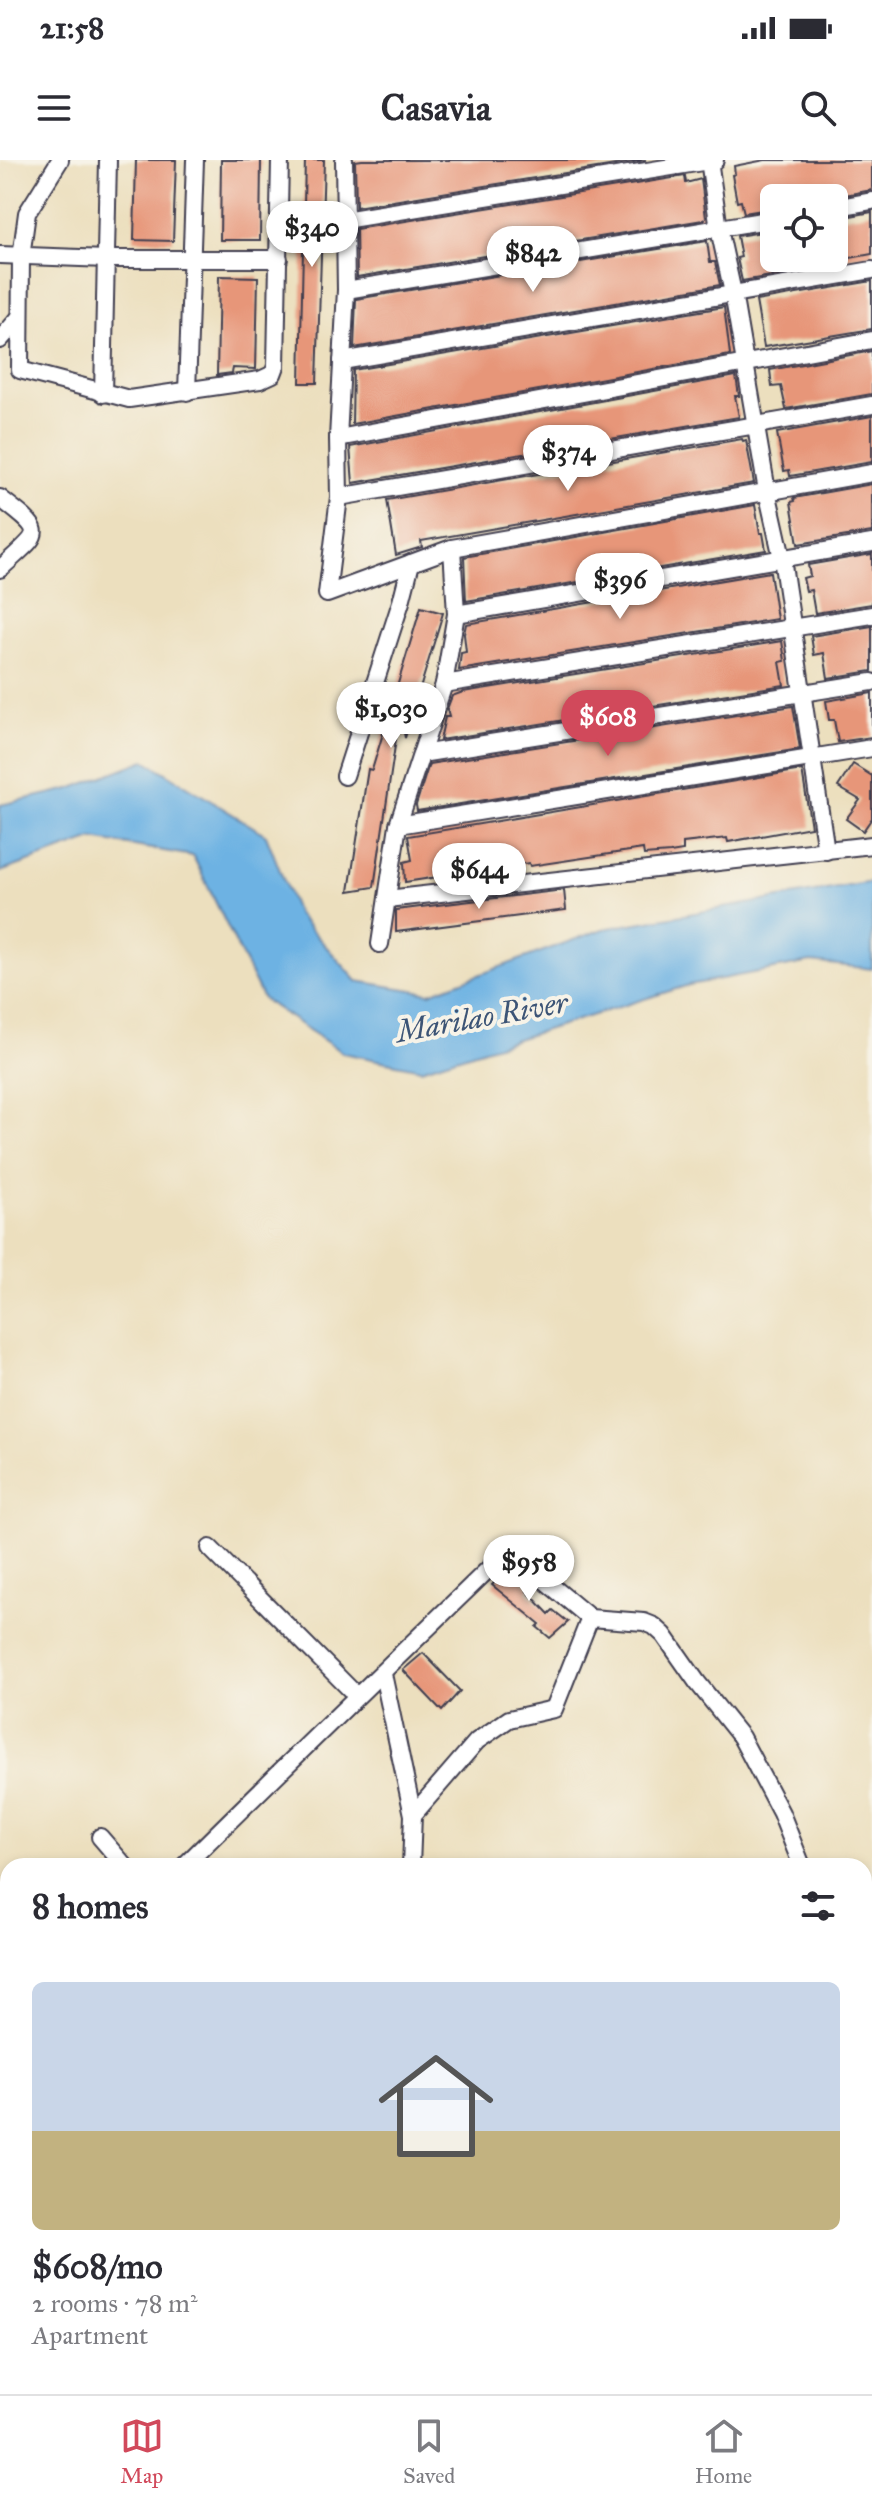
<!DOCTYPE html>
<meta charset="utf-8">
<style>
body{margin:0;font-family:"IM FELL Great Primer",serif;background:#f7f7f7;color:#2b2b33;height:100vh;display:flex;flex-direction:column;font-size:30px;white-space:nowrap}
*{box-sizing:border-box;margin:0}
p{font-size:26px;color:#7c7c81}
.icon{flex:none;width:44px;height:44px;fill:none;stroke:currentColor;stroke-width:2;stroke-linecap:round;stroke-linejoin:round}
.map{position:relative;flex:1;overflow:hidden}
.details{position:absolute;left:0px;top:1698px;width:872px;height:536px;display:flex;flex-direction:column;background:#fff;border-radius:24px 24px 0 0;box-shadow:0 4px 12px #0003}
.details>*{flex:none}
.buttons{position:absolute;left:760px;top:24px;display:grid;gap:16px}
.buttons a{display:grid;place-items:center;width:88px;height:88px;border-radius:12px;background:#fff;box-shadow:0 4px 12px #0003;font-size:40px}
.price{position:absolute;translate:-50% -68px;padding:0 18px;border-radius:28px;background:#fff;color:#222;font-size:26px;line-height:52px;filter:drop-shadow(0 2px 4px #0008)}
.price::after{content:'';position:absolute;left:50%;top:48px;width:24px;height:18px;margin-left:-12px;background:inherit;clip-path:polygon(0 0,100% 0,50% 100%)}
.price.on{background:#d1495b;color:#fff}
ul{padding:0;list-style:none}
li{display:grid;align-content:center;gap:16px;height:424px;padding:0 32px}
li span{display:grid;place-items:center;height:248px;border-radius:12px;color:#555}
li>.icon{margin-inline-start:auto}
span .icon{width:144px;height:144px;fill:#fffc;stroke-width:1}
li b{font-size:34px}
h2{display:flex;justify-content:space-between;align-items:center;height:96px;padding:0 32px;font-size:34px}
.status{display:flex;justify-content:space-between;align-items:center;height:56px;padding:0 40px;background:#fff;direction:ltr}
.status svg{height:22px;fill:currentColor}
header{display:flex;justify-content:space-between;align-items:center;height:104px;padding:0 32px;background:#fff;font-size:36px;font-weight:700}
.dock{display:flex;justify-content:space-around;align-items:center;height:112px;border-top:2px solid #e1e1e2;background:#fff;font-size:22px;color:#7c7c81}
.dock a{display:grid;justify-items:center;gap:4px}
.dock .on{color:#d1495b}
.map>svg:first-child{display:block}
.water{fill:#6db2e3;stroke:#486a8f;stroke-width:2}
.building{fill:#e79679}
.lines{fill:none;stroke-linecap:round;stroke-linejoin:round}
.street-casing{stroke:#403e4f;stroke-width:20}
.street{stroke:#fff;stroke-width:16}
.labels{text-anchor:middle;stroke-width:8;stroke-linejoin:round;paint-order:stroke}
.water-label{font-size:30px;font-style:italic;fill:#3c5476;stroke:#f7f3e8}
</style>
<div class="status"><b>21:58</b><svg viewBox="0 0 49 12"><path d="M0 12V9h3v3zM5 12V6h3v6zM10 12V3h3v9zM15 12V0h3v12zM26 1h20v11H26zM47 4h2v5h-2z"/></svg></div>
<header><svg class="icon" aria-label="menu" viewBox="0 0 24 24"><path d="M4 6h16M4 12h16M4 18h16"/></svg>Casavia<svg class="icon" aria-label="search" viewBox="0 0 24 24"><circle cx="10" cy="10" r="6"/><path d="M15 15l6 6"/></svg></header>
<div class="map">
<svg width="872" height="2234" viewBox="0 0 872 2234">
<rect width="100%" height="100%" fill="#f7f3e8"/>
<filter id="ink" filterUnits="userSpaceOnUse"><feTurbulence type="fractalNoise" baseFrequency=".0125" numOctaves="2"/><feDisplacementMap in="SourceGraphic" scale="16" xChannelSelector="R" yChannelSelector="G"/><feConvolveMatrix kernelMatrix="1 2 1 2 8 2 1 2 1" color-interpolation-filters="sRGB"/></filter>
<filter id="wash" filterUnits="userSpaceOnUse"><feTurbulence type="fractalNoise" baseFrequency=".006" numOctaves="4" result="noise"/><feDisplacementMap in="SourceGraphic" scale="32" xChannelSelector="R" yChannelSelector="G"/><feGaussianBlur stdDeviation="1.8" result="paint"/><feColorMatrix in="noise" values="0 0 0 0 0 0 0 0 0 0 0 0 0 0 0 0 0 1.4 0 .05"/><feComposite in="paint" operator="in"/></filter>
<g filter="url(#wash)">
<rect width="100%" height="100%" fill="#ecdfbe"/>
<polygon class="water" points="145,600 266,675 297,754 357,821 430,833 603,769 872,722 872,809 811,802 689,825 421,909 343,893 263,839 193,696 93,679 0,712 0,645 70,629"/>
<g id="blocks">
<g class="building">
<polygon points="136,0 176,0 173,81 134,80"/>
<polygon points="221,0 261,0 260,80 220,80"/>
<polygon points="305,0 324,0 317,223 300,223"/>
<polygon points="362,0 646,0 356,47 355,1"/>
<polygon points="765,0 872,0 872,30 834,37 834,33 804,38 774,38 774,48 744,53 741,41 737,42 732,15 735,14 734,6"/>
<polygon points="685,16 686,23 701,19 706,58 703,60 357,117 356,69"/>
<polygon points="872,52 872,94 834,101 834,59"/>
<polygon points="774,70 774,98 810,98 812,109 742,121 737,98 741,97 737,76"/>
<polygon points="707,81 710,102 715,102 720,125 354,188 356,139"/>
<polygon points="219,116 258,117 256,209 233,208 232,213 217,215"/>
<polygon points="872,121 872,169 764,187 756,141"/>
<polygon points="724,147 730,195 352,264 353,210"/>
<polygon points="872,191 872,234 786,249 781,226 772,227 770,210"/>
<polygon points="736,216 739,236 735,236 739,257 353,323 350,287"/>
<polygon points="872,256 872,302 790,316 789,310 784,311 777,273"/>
<polygon points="742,279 743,281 746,280 754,323 421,381 422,387 396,395 387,340"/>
<polygon points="872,324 872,372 798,384 791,342 795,341 794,338"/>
<polygon points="755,345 760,373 763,373 766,390 466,441 464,397"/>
<polygon points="872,394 872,444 815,453 811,430 806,431 803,418 810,416 808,405"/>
<polygon points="770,412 777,459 459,510 461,493 466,492 464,474 466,464"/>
<polygon points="421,447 443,453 405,578 400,552 374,727 349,731 368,609 372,610"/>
<polygon points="872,466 872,511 828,518 824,493 814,495 811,476"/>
<polygon points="782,481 785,501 780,502 784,525 440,580 445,557 449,557 447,549 452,536 463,532"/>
<polygon points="872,533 872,577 838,582 834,560 829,560 826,541"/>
<polygon points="793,546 800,589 417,651 416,645 429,604"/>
<polygon points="853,604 872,616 872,658 863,671 846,659 860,640 838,627"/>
<polygon points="802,610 811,667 728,682 727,678 683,683 683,691 670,693 644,695 643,689 530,706 529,703 405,722 404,702 412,700 408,676"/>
<polygon points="564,730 566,750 396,772 396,750"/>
<polygon points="509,1407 530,1428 527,1431 549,1454 553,1450 568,1462 550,1478 537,1467 540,1464 492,1425"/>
<polygon points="423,1493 460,1531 442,1551 403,1510"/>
</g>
</g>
</g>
<g filter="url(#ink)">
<use href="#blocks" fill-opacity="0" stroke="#403e4f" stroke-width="2"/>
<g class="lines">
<defs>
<g id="street">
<polyline points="60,0 27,53 21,97 20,210 129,239 260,220 273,214 276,206 280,0"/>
<polyline points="344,0 346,130 338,278 339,337 327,434 452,388 456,454 444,524 398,665 380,784"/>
<polyline points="709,0 719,69 733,133 767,331 782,398 826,691"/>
<polyline points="834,48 872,41"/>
<polyline points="344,60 715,0"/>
<polyline points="0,95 107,99 279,99"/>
<polyline points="346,130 774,59"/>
<polyline points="0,180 19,158"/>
<polyline points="342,201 872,110"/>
<polyline points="187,232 195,0"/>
<polyline points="103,234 108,0"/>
<polyline points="338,278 872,180"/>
<polyline points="339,337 872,245"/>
<path d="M 0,338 C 48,375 42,370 0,409"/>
<polyline points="452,388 872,313"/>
<polyline points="456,454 872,383"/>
<polyline points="444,524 872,455"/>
<polyline points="421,594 872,522"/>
<polyline points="345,616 401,442 411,403"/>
<polyline points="398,665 872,588"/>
<polyline points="387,739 872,685"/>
<polyline points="210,1388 356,1535"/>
<polyline points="383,1514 413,1655 411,1706"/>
<polyline points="413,1655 477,1581 509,1559 554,1549 590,1458"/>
<polyline points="100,1677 125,1706"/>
<path d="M 184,1706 C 290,1601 397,1498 505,1393 L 512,1393 L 590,1458 L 644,1462 L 654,1466 L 664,1475 L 697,1522 L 741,1577 L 781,1653 L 802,1706"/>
<polyline points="864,1892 872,1935"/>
<polyline points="671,2226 674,2234"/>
</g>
</defs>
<use href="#street" class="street-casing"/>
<use href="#street" class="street"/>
</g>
</g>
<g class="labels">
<g class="water-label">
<text transform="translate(482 857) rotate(-10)" y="10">Marilao River</text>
</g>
</g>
</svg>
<div class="buttons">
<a><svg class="icon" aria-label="locate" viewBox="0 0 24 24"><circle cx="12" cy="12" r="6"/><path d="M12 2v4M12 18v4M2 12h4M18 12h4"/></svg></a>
</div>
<b class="price" style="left:312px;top:109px">$340</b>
<b class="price" style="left:533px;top:134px">$842</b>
<b class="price" style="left:568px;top:333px">$374</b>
<b class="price" style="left:620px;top:461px">$396</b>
<b class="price" style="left:391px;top:590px">$1,030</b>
<b class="price on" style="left:608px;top:598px">$608</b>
<b class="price" style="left:479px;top:751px">$644</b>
<b class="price" style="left:529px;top:1443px">$958</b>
<section class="details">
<h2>8 homes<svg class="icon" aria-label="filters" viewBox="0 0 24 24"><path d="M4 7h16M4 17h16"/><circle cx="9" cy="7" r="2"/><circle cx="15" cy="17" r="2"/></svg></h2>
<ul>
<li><span style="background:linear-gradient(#c9d6e8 60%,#c2b280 0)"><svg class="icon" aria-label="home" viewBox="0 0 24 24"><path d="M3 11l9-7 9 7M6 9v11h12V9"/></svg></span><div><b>$608/mo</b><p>2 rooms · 78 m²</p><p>Apartment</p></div></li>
</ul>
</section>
</div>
<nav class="dock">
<a class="on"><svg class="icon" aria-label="map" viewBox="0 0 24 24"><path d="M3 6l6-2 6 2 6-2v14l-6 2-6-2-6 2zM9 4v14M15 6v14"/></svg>Map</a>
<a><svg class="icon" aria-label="saved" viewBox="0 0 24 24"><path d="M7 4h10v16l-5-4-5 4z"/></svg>Saved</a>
<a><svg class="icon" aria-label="home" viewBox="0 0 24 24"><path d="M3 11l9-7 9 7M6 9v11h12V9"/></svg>Home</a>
</nav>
